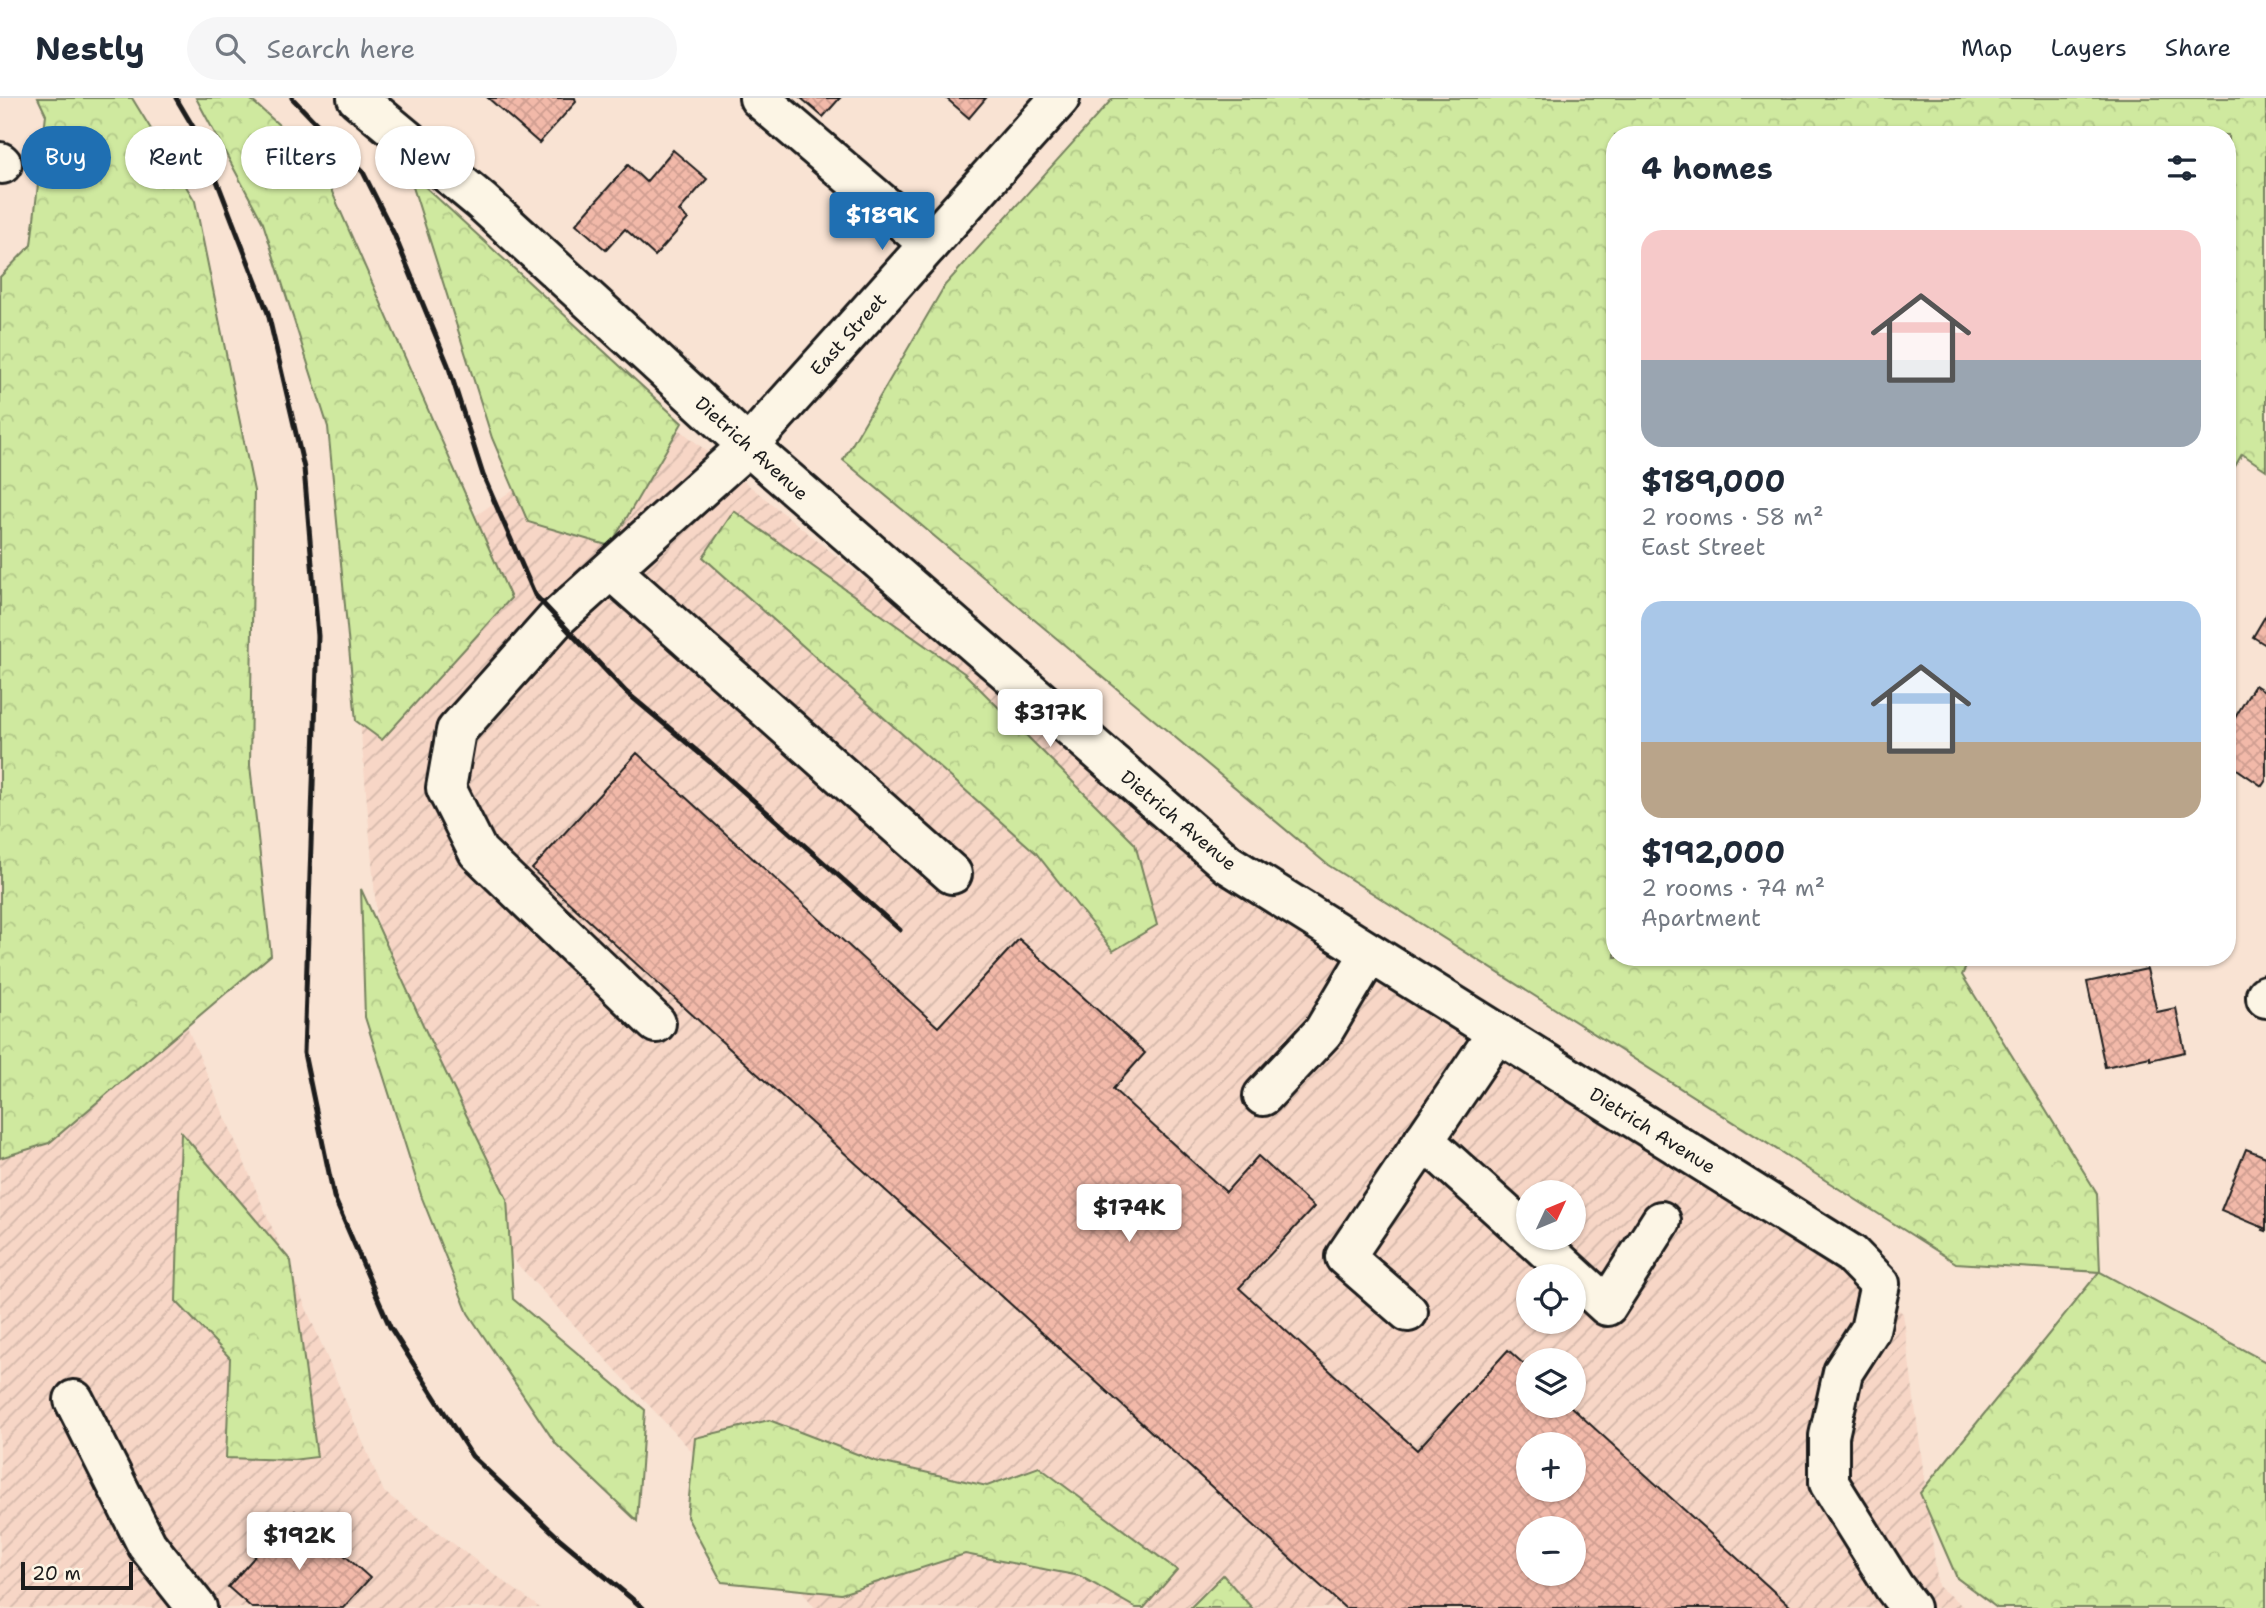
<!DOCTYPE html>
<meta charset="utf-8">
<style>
body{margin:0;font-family:"Shantell Sans",sans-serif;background:#f6f6f7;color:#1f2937;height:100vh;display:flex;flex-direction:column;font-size:26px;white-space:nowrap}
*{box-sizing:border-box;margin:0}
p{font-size:23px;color:#747a83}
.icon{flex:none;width:38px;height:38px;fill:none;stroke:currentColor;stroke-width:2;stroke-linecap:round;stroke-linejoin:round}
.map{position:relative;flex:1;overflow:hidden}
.drawer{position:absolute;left:1606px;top:28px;width:630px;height:840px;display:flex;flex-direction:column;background:#fff;border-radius:28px;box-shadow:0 2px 5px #0004}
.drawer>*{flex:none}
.guide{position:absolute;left:21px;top:28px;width:665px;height:63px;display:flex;gap:14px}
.needle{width:46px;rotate:46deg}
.controls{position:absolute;left:1516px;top:1082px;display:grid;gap:14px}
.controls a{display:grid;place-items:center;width:70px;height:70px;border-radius:50%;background:#fff;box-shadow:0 2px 5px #0004;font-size:35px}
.scale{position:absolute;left:21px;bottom:18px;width:112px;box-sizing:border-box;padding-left:7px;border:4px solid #1c1c1c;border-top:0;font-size:19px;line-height:24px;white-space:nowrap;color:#1c1c1c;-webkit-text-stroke:5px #fcf5e5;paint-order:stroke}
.price{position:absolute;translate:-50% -60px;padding:0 16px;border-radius:7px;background:#fff;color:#222;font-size:23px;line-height:46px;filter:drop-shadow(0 2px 4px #0008)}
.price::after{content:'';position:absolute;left:50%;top:42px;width:21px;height:16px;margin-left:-10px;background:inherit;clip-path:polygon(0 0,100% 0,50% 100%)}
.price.selected{background:#1f6fb2;color:#fff}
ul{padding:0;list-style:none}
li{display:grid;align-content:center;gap:14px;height:371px;padding:0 35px}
li span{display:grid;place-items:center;height:217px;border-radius:21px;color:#555}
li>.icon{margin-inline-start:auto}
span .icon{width:126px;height:126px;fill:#fffc;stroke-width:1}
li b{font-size:30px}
h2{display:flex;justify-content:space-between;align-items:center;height:84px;padding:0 35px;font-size:30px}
.tag{padding:0 24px;border-radius:32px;background:#fff;box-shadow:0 2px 5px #0004;font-size:24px;line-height:63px}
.tag.selected{background:#1f6fb2;color:#fff}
header{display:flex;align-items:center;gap:42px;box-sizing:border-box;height:98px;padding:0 35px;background:#fff;border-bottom:2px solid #e0e1e3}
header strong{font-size:33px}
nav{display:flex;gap:38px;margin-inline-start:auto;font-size:24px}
.search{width:490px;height:63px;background:#f6f6f7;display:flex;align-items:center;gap:18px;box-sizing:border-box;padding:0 24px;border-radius:38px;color:#747a83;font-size:26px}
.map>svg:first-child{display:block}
.industrial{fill:url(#industrial-furrows);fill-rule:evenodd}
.forest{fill:url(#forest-crowns);stroke:#76825e;stroke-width:2}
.building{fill:url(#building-cross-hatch);stroke:#1c1c1c;stroke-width:2;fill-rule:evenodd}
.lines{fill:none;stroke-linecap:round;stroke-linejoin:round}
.minor-casing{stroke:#1c1c1c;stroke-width:44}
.minor{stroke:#fcf5e5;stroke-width:38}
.rail{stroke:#1c1c1c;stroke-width:5}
.labels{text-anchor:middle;stroke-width:6;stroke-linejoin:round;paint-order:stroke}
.street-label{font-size:19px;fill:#1c1c1c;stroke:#fcf5e5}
</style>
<header>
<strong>Nestly</strong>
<div class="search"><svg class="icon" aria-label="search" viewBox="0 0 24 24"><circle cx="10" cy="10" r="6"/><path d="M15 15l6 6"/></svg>Search here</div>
<nav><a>Map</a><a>Layers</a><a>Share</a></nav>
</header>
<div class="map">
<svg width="2266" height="1510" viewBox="0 0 2266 1510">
<defs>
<pattern id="industrial-furrows" width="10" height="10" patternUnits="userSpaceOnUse" patternTransform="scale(1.75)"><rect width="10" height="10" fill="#f7d6c6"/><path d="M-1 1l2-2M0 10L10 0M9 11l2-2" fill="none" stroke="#d3b7aa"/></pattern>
<pattern id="forest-crowns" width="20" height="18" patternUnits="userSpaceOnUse" patternTransform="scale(1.75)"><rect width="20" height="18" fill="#cfe99f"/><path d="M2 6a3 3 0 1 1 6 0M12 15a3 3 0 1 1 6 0" fill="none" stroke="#b1c788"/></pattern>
<pattern id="building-cross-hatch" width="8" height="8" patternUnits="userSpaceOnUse" patternTransform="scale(1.75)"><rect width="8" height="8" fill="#f2b9a9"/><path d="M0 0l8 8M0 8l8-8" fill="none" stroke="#cf9e91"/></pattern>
</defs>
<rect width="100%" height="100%" fill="#f9e3d3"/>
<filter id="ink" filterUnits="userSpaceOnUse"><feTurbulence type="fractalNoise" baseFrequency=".0143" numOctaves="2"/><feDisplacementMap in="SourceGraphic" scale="14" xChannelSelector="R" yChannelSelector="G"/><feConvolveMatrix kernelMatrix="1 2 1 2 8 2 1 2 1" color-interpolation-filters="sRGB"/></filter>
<g filter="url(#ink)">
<g class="industrial">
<path d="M 642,301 L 1293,827 L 1903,1215 L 1938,1488 L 1965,1510 L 815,1510 L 700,1362 L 504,1152 L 377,822 L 350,506 ZM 1528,1094 L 1573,1094 L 1573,1139 L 1528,1139 ZM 1528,1178 L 1573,1178 L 1573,1223 L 1528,1223 ZM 1528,1262 L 1573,1262 L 1573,1307 L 1528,1307 ZM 1528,1346 L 1573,1346 L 1573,1391 L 1528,1391 ZM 1528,1430 L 1573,1430 L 1573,1475 L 1528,1475 Z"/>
<polygon points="187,929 384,1394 540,1510 0,1510 0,1048"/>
</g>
<g class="forest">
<polygon points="38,0 132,0 195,103 254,393 250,667 271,857 49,1045 0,1060 0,179 31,147 46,17"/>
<polygon points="196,0 249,0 318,62 511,500 382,642 356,623 328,329 263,125"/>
<polygon points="1113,0 2266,0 2266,372 2242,356 2228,381 2228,37 1615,37 1615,859 1971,859 1962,877 2097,1095 2100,1174 2266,1264 2266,1510 1997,1510 1957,1480 1920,1395 2099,1174 1956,1165 1328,767 843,362 945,187"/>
<polygon points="408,73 682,325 610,448 528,424 492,340"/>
<polygon points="734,413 964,575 1135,746 1157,827 1113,853 1036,755 703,459"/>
<polygon points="361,791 429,940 507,1101 513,1201 645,1312 637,1423 556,1346 468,1215 422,1100 365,919"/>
<polygon points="181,1034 291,1163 317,1359 292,1362 226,1360 230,1260 176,1203"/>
<polygon points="769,1322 875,1363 987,1388 1039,1369 1177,1472 1144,1510 1136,1510 1080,1478 965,1456 841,1496 722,1484 687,1419 695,1340"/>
<polygon points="1223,1477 1252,1510 1190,1510"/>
</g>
<g class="building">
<polygon points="488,0 575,0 576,4 539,45"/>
<polygon points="801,0 840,0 823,19"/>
<polygon points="946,0 986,0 969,20"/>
<polygon points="673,52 707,81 679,113 688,121 655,158 625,131 606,152 576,126 628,67 646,84"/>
<polygon points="2266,517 2266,547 2253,539"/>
<polygon points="2255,587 2266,594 2266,682 2262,688 2228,665 2228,631"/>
<path d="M 637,655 L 938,929 L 1019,841 L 1145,955 L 1113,991 L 1226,1094 L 1258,1058 L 1314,1109 L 1239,1190 L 1417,1352 L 1508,1252 L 1528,1270 L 1528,1307 L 1569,1307 L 1792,1510 L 1345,1510 L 532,771 ZM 1528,1346 L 1573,1346 L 1573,1391 L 1528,1391 ZM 1528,1430 L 1573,1430 L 1573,1475 L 1528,1475 Z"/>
<polygon points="2147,871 2157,914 2176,910 2185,954 2150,962 2150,959 2105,969 2087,884"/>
<polygon points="2246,1051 2266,1059 2266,1133 2263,1132 2264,1130 2221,1112"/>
<polygon points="295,1413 370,1480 343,1510 252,1510 228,1489"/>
</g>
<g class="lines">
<defs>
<g id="minor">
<polyline points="357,0 481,103 748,348 1228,766 1851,1156 1880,1186 1870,1232 1843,1274 1829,1338 1829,1385 1894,1489 1910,1510"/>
<polyline points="759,0 929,146"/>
<polyline points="0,64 2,66"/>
<polyline points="611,472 952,776"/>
<polyline points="2266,897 2266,900"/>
<polyline points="656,925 478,754 446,690 456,633 557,520 748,348 1060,0"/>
<polyline points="1263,998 1323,934 1370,855"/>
<polyline points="1424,1042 1528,1136"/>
<polyline points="1532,1139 1607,1208 1661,1123"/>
<polyline points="1408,1214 1345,1159 1497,935"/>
<polyline points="74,1302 147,1447 197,1510"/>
</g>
</defs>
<use href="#minor" class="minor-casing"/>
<use href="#minor" class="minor"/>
<g class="rail">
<polyline points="176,0 202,44 268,215 304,370 318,538 304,955 334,1099 390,1229 472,1358 560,1441 643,1510"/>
<polyline points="292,0 363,74 394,136 448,267 483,377 535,497 626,594 710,664 900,832"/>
</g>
</g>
</g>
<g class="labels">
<g class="street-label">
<text transform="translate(848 236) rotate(-48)" y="7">East Street</text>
<text transform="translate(752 350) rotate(42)" y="7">Dietrich Avenue</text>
<text transform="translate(1179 722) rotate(40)" y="7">Dietrich Avenue</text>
<text transform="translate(1653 1032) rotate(32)" y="7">Dietrich Avenue</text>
</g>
</g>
</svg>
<div class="controls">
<a><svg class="needle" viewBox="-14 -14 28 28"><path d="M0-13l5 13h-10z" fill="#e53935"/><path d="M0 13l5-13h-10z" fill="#747a83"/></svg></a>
<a><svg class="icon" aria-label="locate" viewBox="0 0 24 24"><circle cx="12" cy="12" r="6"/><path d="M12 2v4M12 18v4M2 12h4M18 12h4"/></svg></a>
<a><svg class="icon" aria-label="layers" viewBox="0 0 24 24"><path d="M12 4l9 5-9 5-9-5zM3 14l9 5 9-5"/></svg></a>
<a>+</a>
<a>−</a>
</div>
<div class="scale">20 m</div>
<b class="price selected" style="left:882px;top:154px">$189K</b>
<b class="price" style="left:1050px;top:651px">$317K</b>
<b class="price" style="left:1129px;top:1146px">$174K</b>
<b class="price" style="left:299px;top:1474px">$192K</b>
<div class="guide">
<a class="tag selected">Buy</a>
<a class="tag">Rent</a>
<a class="tag">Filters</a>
<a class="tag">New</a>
</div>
<section class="drawer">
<h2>4 homes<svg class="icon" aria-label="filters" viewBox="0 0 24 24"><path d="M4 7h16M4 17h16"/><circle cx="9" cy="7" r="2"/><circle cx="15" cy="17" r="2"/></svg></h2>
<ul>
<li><span style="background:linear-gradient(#f6c9c9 60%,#9aa5b1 0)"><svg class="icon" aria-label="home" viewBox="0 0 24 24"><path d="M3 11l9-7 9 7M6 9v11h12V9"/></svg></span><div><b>$189,000</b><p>2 rooms · 58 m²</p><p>East Street</p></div></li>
<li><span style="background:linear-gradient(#a9c7e8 65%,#b9a48a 0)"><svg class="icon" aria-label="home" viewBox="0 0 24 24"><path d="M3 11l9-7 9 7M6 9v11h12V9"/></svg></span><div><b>$192,000</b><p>2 rooms · 74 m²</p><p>Apartment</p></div></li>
</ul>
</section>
</div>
